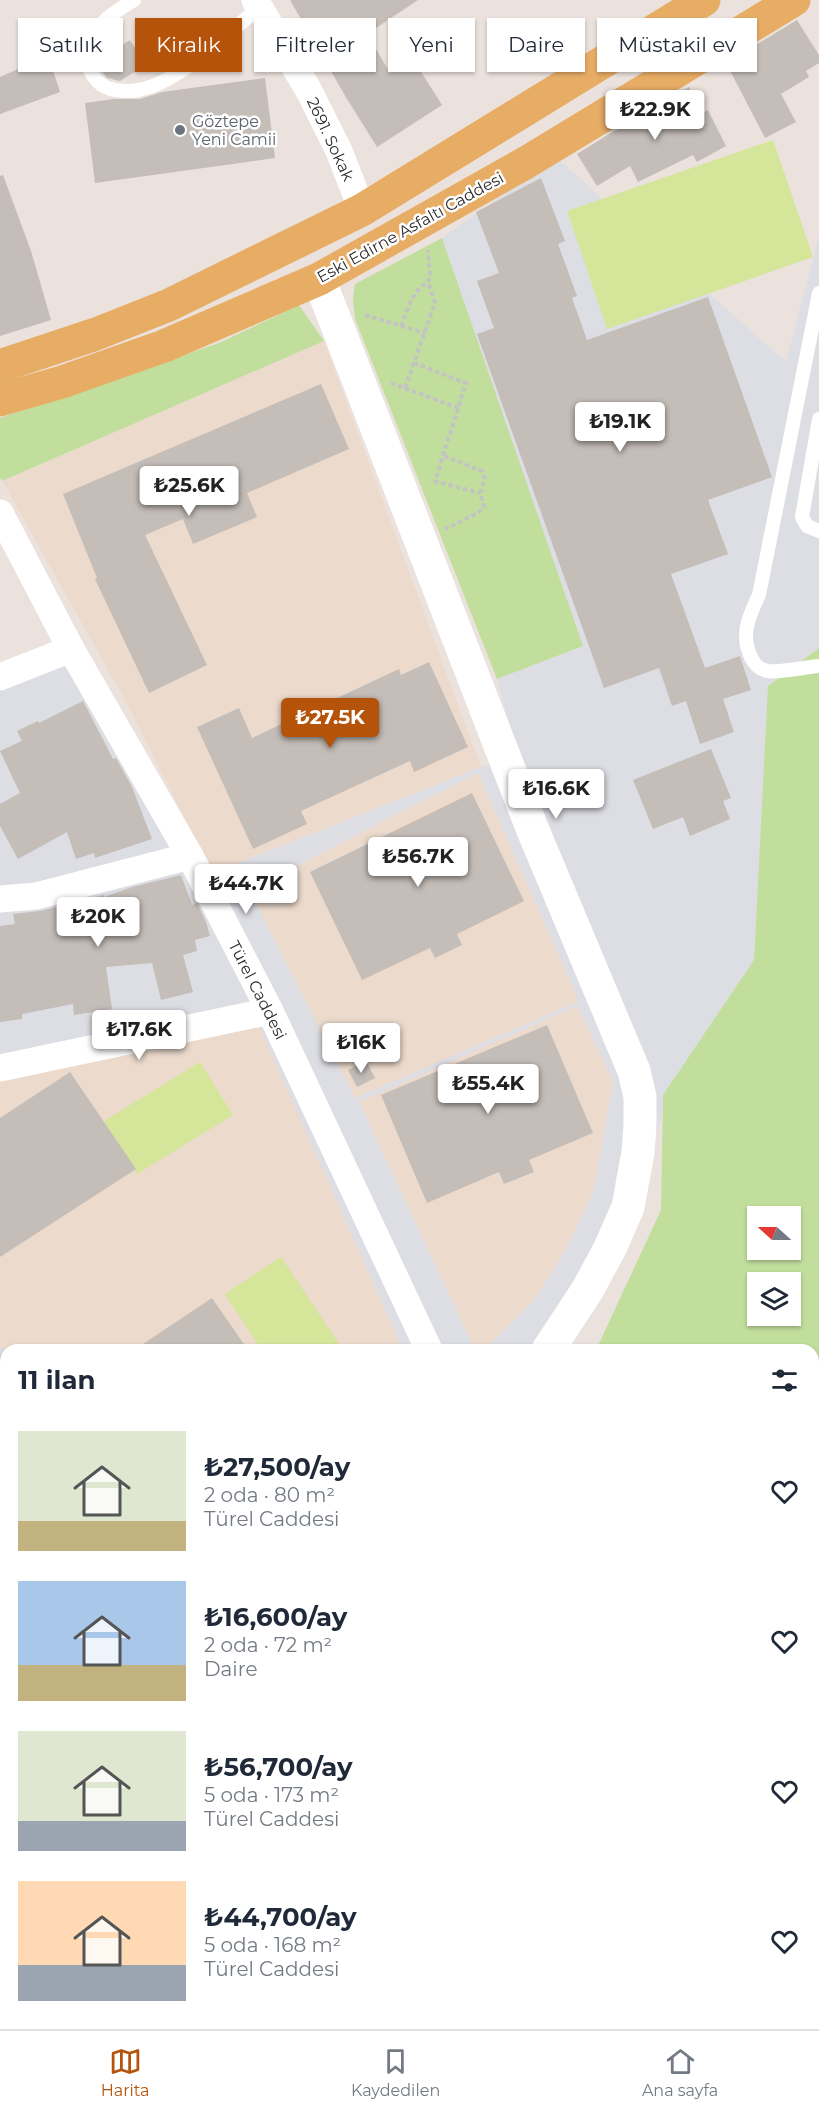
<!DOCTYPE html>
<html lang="tr">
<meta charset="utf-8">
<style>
body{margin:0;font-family:Montserrat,sans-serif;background:#f6f6f7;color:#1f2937;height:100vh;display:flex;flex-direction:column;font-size:22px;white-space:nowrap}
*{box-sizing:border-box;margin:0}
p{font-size:20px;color:#747a83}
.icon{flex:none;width:33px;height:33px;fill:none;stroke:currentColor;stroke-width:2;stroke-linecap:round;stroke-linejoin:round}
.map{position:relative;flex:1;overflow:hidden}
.details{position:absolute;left:0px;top:1344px;width:819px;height:686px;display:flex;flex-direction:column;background:#fff;border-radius:18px 18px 0 0;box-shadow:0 2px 4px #0004}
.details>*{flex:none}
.hud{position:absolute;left:18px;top:18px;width:783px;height:54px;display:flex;gap:12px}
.needle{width:39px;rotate:291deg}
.tools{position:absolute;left:747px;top:1206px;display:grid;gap:12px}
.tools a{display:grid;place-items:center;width:54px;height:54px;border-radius:0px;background:#fff;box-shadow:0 2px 4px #0004;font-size:30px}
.price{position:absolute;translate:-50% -51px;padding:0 14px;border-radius:6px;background:#fff;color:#222;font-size:20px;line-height:39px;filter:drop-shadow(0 2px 3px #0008)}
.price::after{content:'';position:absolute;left:50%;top:36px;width:18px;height:14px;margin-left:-9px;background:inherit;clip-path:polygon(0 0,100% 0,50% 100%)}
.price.selected{background:#b45309;color:#fff}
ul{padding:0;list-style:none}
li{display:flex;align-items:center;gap:18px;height:150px;padding:0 18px}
li span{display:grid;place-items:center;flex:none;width:168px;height:120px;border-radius:0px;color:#555}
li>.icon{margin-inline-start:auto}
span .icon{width:72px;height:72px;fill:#fffc;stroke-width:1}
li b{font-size:26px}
h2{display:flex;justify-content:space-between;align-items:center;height:72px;padding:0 18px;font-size:26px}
.pill{padding:0 21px;border-radius:0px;background:#fff;box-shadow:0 2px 4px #0004;font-size:21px;line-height:54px}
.pill.selected{background:#b45309;color:#fff}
.menu{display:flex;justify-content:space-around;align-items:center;height:84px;border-top:2px solid #e0e1e3;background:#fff;font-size:16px;color:#747a83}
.menu a{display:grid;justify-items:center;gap:3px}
.menu .selected{color:#b45309}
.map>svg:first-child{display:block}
.industrial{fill:#dddde4}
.education{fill:#ecdbcd}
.green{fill:#c1de9c;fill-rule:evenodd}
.pitch{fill:#d5e599}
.building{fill:#c4bdb8}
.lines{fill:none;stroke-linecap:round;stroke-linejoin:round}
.path{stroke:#c3c3c3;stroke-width:4;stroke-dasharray:4.5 3;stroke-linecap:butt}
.service{stroke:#fff;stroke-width:14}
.minor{stroke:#fff;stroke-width:27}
.tertiary{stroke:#fff;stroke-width:33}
.primary{stroke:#e8ad65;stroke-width:33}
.trunk{stroke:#ee9662;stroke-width:33}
.motorway{stroke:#f47f5f;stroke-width:33}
.worship-dot{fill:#6b7280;stroke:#fff;stroke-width:2}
.labels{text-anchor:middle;stroke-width:5;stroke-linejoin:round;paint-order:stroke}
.worship-label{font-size:16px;fill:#5b616d;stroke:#fff;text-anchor:start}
.street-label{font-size:16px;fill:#2a2a2a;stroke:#fff}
</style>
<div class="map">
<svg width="819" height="2029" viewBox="0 0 819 2029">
<rect width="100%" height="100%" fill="#ebe2dd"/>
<polygon class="industrial" points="556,157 786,362 819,236 819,648 768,686 754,960 663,1095 663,1113 628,1208 548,1350 6,1350 6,1881 0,1887 0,685 70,657 198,879 481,767 519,759 497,679 583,646 442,238"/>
<g class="education">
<polygon points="324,341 481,767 212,873 130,709 2,481"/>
<polygon points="478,773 579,1001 355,1098 249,890"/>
<polygon points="577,1006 613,1081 594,1190 565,1251 533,1301 484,1350 475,1350 359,1102"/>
<polygon points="257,1022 403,1350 6,1350 6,1353 0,1345 0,1080"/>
</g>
<g class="green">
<polygon points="442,238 583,646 497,679 355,319 353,299 355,284"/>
<polygon points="299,305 324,341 2,481 0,478 0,418 219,343"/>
<path d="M 819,648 L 819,1425 L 813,1435 L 813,1350 L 596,1350 L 661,1210 L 663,1095 L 754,960 L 768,686 ZM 758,1216 L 790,1216 L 790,1250 L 758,1250 ZM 758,1282 L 790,1282 L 790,1316 L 758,1316 Z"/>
<polygon points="819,1509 819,1600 813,1603 813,1515"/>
<polygon points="819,1726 819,1900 813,1899 813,1730"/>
<polygon points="6,1924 6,2024 89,2024 81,2029 0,2029 0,1931"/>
<polygon points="813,1973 819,1973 819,2029 412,2029 424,2024 813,2024"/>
</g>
<g class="pitch">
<polygon points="773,140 813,257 607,329 567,211"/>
<polygon points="200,1062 233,1115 137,1174 104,1121"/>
<polygon points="281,1257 343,1350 262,1350 225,1294"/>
</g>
<g class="building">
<polygon points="290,0 418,0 367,34 389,71 411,56 442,105 377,147 347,99"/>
<polygon points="797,20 819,55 819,63 806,71 809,77 781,94 796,122 765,138 726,63"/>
<polygon points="130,40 146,65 120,81 107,78 100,69 97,61"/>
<polygon points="49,58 60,92 0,114 0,77 25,66"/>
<polygon points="265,78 275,158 95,183 85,103 114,99 140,99 162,92"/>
<polygon points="689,87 703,113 708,110 726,146 697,162 693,155 638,182 630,166 597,186 577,154 609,134 666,106 664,102"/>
<polygon points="3,175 31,251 51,320 0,336 0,176"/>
<polygon points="541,178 565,241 558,244 577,296 572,298 587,340 708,297 772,477 708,500 728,554 671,574 705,668 740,656 751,690 723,699 734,732 700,744 686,701 672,706 659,668 604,688 477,334 494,328 477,281 499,273 476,212"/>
<polygon points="321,384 349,449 247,493 257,517 193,544 183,519 145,535 207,665 149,693 95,579 97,578 63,494"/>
<polygon points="429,662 468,747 414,772 410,761 301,811 307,824 253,849 197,727 239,708 252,738 399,669 401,675"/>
<polygon points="83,701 113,759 116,758 132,787 152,839 95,858 94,853 76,859 67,832 18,859 0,826 0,804 20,793 0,751 22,741 17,731 38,721 39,723"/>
<polygon points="711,749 731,798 723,801 730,819 690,836 683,817 653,829 633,780"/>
<polygon points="472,793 524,901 457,934 462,945 435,958 430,948 362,980 310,872"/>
<polygon points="181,875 192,905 197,903 206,922 210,936 195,940 197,951 183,955 193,992 161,1000 152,963 106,967 112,1009 74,1015 73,1004 22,1014 22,1019 0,1022 0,926 15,924 13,914 40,911 104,895 104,897 132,887"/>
<polygon points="547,1025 593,1133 529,1160 534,1172 504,1184 499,1172 427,1203 381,1095"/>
<polygon points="366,1061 375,1078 357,1087 348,1070"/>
<polygon points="70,1072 136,1169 0,1257 0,1118"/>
<polygon points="212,1298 248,1350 134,1350"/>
</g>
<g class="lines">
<g class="path">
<polyline points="365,315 425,333"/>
<path d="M 401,326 C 408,309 411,292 428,282 L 430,276 L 428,250"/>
<polyline points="414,363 466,383 435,481"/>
<polyline points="391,383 458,408"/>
<polyline points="405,388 435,303 428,282"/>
<polyline points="444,456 482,471 485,479 480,493 484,507 478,513 445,529"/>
<polyline points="434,481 480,493"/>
</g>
<g class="service">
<path d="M 134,0 C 120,9 104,18 95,32 C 84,48 84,72 102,85 C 112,92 132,92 143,89 C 180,81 230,32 259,7"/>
<path d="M 819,293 L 759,595 C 749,616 740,635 751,657 C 754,664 760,670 768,671 C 779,673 806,667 819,666"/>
<polyline points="819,419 802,517 807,526 819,531"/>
</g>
<g class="minor">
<polyline points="255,0 309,91 339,151 362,210"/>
<polyline points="0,513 71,649 190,856 270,1011 429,1350"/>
<polyline points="0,677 71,649"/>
<polyline points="0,899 36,896 190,856"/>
<polyline points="0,1068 270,1011"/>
<polyline points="0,1384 6,1393"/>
<polyline points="0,1826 6,1827"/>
</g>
<g class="tertiary">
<polyline points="319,279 532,828 634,1071 640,1097 640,1125 638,1152 628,1207 610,1248 588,1289 548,1350"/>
<polyline points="0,1898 6,1890"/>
</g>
<g class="primary">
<polyline points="0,366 96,334 169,305 362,210 704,0"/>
<polyline points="0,400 62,382 164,346 319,279 527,162 794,0"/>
</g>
<g class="trunk">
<polyline points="813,1644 819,1641"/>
<polyline points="813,1695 819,1692"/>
<polyline points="189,2029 197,2024"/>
<polyline points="275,2029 283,2024"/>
</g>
<g class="motorway">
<polyline points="813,1489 819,1482"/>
<polyline points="813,1927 819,1927"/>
<polyline points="813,1950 819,1951"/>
<polyline points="161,2029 168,2024"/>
<polyline points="338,2029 348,2024"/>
</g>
</g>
<circle class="worship-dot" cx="180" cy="130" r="6"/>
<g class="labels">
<g class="worship-label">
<text x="192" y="127">Göztepe<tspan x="192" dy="18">Yeni Camii</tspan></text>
</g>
<g class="street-label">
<text transform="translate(331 139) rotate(65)" y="6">2691. Sokak</text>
<text transform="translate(410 227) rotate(-29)" y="6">Eski Edirne Asfaltı Caddesi</text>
<text transform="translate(258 990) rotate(63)" y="6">Türel Caddesi</text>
</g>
</g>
</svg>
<div class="tools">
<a><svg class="needle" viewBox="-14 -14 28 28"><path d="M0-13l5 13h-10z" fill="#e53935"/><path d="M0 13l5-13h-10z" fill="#747a83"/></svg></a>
<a><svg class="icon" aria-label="layers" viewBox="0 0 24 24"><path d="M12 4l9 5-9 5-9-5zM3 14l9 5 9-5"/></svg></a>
</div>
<b class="price" style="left:655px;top:141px">₺22.9K</b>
<b class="price" style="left:620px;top:453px">₺19.1K</b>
<b class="price" style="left:189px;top:517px">₺25.6K</b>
<b class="price selected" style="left:330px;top:749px">₺27.5K</b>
<b class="price" style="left:556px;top:820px">₺16.6K</b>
<b class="price" style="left:418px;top:888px">₺56.7K</b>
<b class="price" style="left:246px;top:915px">₺44.7K</b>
<b class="price" style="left:98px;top:948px">₺20K</b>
<b class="price" style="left:139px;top:1061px">₺17.6K</b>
<b class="price" style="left:361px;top:1074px">₺16K</b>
<b class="price" style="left:488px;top:1115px">₺55.4K</b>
<div class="hud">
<a class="pill">Satılık</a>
<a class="pill selected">Kiralık</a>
<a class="pill">Filtreler</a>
<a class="pill">Yeni</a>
<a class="pill">Daire</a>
<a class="pill">Müstakil ev</a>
</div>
<section class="details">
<h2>11 ilan<svg class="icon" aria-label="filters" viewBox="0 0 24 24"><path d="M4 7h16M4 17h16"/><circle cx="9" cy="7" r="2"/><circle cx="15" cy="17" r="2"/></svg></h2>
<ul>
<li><span style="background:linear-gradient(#dfe7d0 75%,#c2b280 0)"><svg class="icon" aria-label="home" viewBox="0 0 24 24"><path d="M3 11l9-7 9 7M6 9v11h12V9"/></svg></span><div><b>₺27,500/ay</b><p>2 oda · 80 m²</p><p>Türel Caddesi</p></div><svg class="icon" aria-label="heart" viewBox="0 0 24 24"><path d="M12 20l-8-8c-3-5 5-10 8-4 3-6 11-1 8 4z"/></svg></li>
<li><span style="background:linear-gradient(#a9c7e8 70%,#c2b280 0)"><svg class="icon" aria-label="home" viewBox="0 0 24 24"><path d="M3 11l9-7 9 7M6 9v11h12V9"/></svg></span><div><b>₺16,600/ay</b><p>2 oda · 72 m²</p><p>Daire</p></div><svg class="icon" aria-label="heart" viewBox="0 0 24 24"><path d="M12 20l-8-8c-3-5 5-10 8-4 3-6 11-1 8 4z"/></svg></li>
<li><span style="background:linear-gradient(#dfe7d0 75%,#9aa5b1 0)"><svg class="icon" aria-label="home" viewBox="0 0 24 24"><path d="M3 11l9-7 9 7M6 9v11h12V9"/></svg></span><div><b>₺56,700/ay</b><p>5 oda · 173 m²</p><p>Türel Caddesi</p></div><svg class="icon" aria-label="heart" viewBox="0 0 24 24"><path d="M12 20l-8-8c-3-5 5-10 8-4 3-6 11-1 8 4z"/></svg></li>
<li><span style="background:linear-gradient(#ffd9b3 70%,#9aa5b1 0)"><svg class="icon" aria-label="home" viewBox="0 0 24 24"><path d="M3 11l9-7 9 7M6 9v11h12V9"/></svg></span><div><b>₺44,700/ay</b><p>5 oda · 168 m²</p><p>Türel Caddesi</p></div><svg class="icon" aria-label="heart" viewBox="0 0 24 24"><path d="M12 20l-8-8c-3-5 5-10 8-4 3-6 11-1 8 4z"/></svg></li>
</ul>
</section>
</div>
<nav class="menu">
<a class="selected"><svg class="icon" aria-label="map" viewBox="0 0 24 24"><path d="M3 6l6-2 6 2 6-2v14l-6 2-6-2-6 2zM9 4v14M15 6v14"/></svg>Harita</a>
<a><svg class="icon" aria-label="saved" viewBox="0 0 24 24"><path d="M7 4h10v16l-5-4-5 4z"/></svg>Kaydedilen</a>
<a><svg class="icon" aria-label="home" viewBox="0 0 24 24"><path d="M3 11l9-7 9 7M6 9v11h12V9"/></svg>Ana sayfa</a>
</nav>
